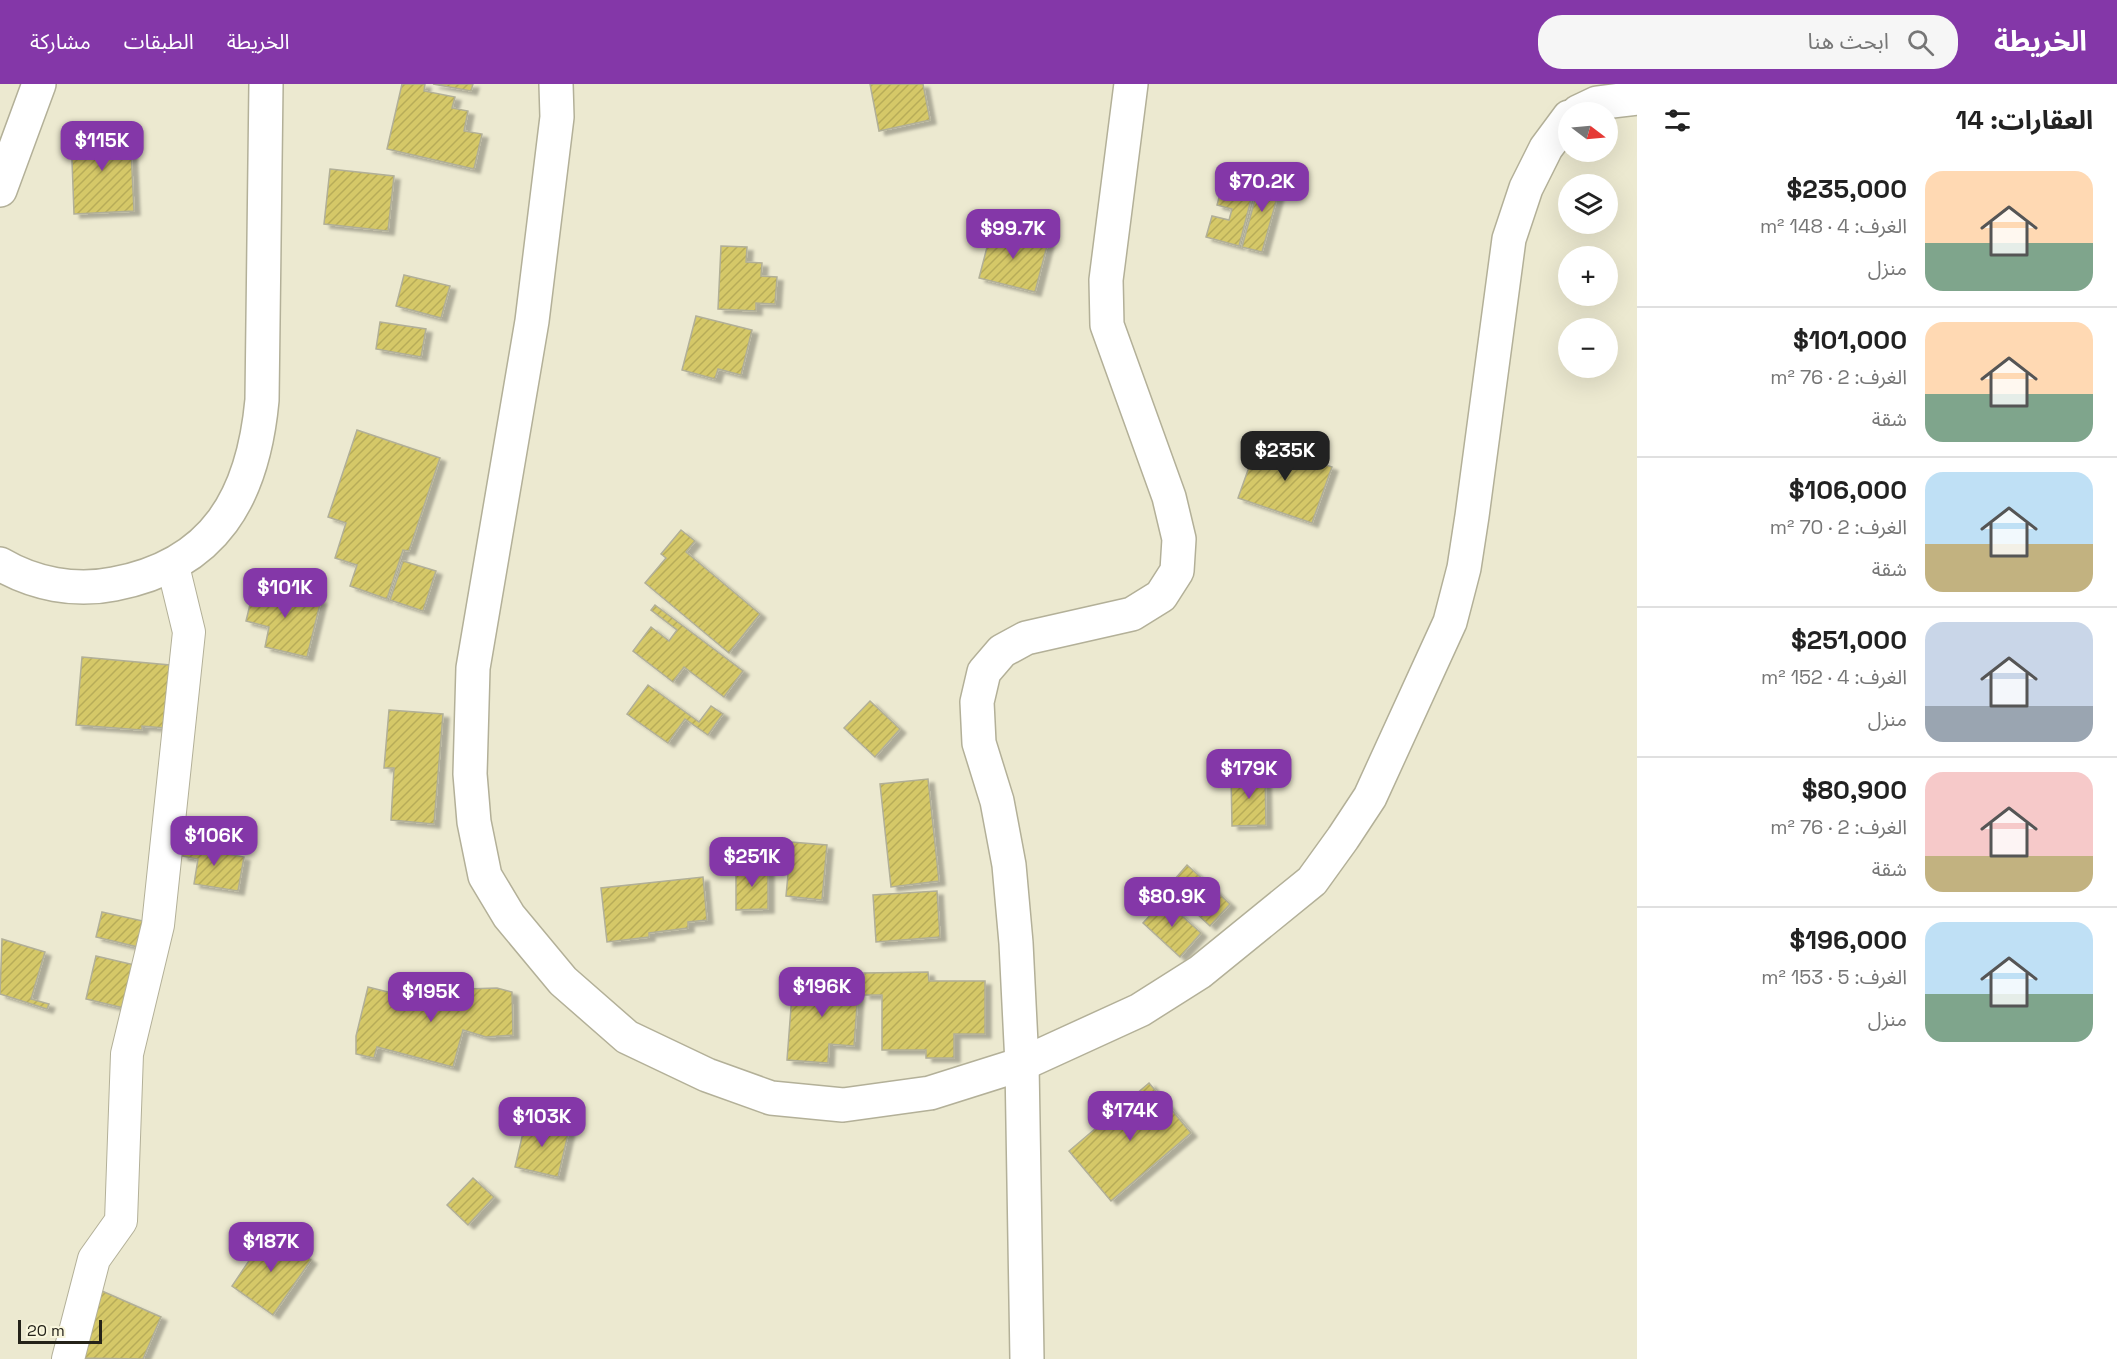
<!DOCTYPE html>
<html lang="ar">
<meta charset="utf-8">
<style>
body{margin:0;font-family:"Space Grotesk","Noto Sans Arabic",sans-serif;background:#f6f6f6;color:#222;direction:rtl;height:100vh;display:flex;flex-direction:column;font-size:22px;white-space:nowrap}
*{box-sizing:border-box;margin:0}
p{font-size:20px;color:#767676}
.icon{flex:none;width:33px;height:33px;fill:none;stroke:currentColor;stroke-width:2;stroke-linecap:round;stroke-linejoin:round}
.map{position:relative;flex:1;overflow:hidden;direction:ltr}
.panel{display:flex;flex-direction:column;background:#fff;width:480px}
.panel>*{flex:none}
.needle{width:39px;rotate:106deg}
.controls{position:absolute;left:1558px;top:18px;display:grid;gap:12px}
.controls a{display:grid;place-items:center;width:60px;height:60px;border-radius:50%;background:#fff;box-shadow:0 6px 24px #0002;font-size:30px}
.scale{position:absolute;left:18px;bottom:15px;width:84px;box-sizing:border-box;padding-left:6px;border:3px solid #242219;border-top:0;font-size:16px;line-height:21px;white-space:nowrap;color:#242219;-webkit-text-stroke:4px #f9f6dd;paint-order:stroke}
.price{position:absolute;translate:-50% -51px;padding:0 14px;border-radius:12px;background:#8437a8;color:#fff;font-size:20px;line-height:39px;filter:drop-shadow(0 2px 3px #0008)}
.price::after{content:'';position:absolute;left:50%;top:36px;width:18px;height:14px;margin-left:-9px;background:inherit;clip-path:polygon(0 0,100% 0,50% 100%)}
.price.selected{background:#222;color:#fff}
ul{padding:0;list-style:none}
li{display:flex;align-items:center;gap:18px;height:150px;padding:0 24px}
li+li{border-top:2px solid #e0e0e0}
li span{display:grid;place-items:center;flex:none;width:168px;height:120px;border-radius:18px;color:#555}
li>.icon{margin-inline-start:auto}
span .icon{width:72px;height:72px;fill:#fffc;stroke-width:1}
li b{font-size:26px}
h2{display:flex;justify-content:space-between;align-items:center;height:72px;padding:0 24px;font-size:26px}
header{display:flex;align-items:center;gap:36px;box-sizing:border-box;height:84px;padding:0 30px;background:#8437a8;color:#fff}
header strong{font-size:28px}
nav{display:flex;gap:33px;margin-inline-start:auto;font-size:21px}
.search{width:420px;height:54px;background:#f6f6f6;display:flex;align-items:center;gap:15px;box-sizing:border-box;padding:0 21px;border-radius:24px;color:#767676;font-size:22px}
main{display:flex;flex:1;min-height:0}
.map>svg:first-child{display:block}
.building{fill:url(#building-hatch);stroke:#b1af97;stroke-width:1.5;filter:url(#shadow)}
.lines{fill:none;stroke-linecap:round;stroke-linejoin:round}
.street-casing{stroke:#b3b098;stroke-width:34}
.secondary-casing{stroke:#b3b098;stroke-width:36}
.street{stroke:#fff;stroke-width:32}
.secondary{stroke:#fff;stroke-width:33}
</style>
<header>
<strong>الخريطة</strong>
<div class="search"><svg class="icon" aria-label="search" viewBox="0 0 24 24"><circle cx="10" cy="10" r="6"/><path d="M15 15l6 6"/></svg>ابحث هنا</div>
<nav><a>الخريطة</a><a>الطبقات</a><a>مشاركة</a></nav>
</header>
<main>
<section class="panel">
<h2>العقارات: 14<svg class="icon" aria-label="filters" viewBox="0 0 24 24"><path d="M4 7h16M4 17h16"/><circle cx="9" cy="7" r="2"/><circle cx="15" cy="17" r="2"/></svg></h2>
<ul>
<li><span style="background:linear-gradient(#ffd9b3 60%,#7fa58c 0)"><svg class="icon" aria-label="home" viewBox="0 0 24 24"><path d="M3 11l9-7 9 7M6 9v11h12V9"/></svg></span><div><b>$235,000</b><p>الغرف: 4 · 148 m²</p><p>منزل</p></div></li>
<li><span style="background:linear-gradient(#ffd9b3 60%,#7fa58c 0)"><svg class="icon" aria-label="home" viewBox="0 0 24 24"><path d="M3 11l9-7 9 7M6 9v11h12V9"/></svg></span><div><b>$101,000</b><p>الغرف: 2 · 76 m²</p><p>شقة</p></div></li>
<li><span style="background:linear-gradient(#bfe0f5 60%,#c2b280 0)"><svg class="icon" aria-label="home" viewBox="0 0 24 24"><path d="M3 11l9-7 9 7M6 9v11h12V9"/></svg></span><div><b>$106,000</b><p>الغرف: 2 · 70 m²</p><p>شقة</p></div></li>
<li><span style="background:linear-gradient(#c9d6e8 70%,#9aa5b1 0)"><svg class="icon" aria-label="home" viewBox="0 0 24 24"><path d="M3 11l9-7 9 7M6 9v11h12V9"/></svg></span><div><b>$251,000</b><p>الغرف: 4 · 152 m²</p><p>منزل</p></div></li>
<li><span style="background:linear-gradient(#f6c9c9 70%,#c2b280 0)"><svg class="icon" aria-label="home" viewBox="0 0 24 24"><path d="M3 11l9-7 9 7M6 9v11h12V9"/></svg></span><div><b>$80,900</b><p>الغرف: 2 · 76 m²</p><p>شقة</p></div></li>
<li><span style="background:linear-gradient(#bfe0f5 60%,#7fa58c 0)"><svg class="icon" aria-label="home" viewBox="0 0 24 24"><path d="M3 11l9-7 9 7M6 9v11h12V9"/></svg></span><div><b>$196,000</b><p>الغرف: 5 · 153 m²</p><p>منزل</p></div></li>
</ul>
</section>
<div class="map">
<svg width="1637" height="1275" viewBox="0 0 1637 1275">
<defs>
<pattern id="building-hatch" width="6" height="6" patternUnits="userSpaceOnUse" patternTransform="scale(1.5)"><rect width="6" height="6" fill="#d5c867"/><path d="M-1 1l2-2M0 6l6-6M5 7l2-2" fill="none" stroke="#b7ac59"/></pattern>
<filter id="shadow"><feDropShadow dx="6" dy="4" stdDeviation="1.5" flood-color="#0004"/></filter>
</defs>
<rect width="100%" height="100%" fill="#ece9d0"/>
<g class="building">
<polygon points="402,0 425,0 424,7 455,13 452,24 468,27 464,47 482,50 474,85 387,65"/>
<polygon points="433,0 473,0 471,7"/>
<polygon points="870,0 923,0 930,36 879,47"/>
<polygon points="130,46 134,127 74,130 71,50"/>
<polygon points="330,85 394,92 388,147 324,140"/>
<polygon points="1262,90 1282,96 1262,168 1242,163"/>
<polygon points="1225,92 1255,100 1239,162 1206,153 1212,132 1229,136 1232,125 1217,121"/>
<polygon points="992,144 1048,158 1035,208 979,194"/>
<polygon points="721,162 747,163 746,178 762,179 761,192 777,193 775,220 756,219 756,227 718,225"/>
<polygon points="404,191 450,202 441,234 396,222"/>
<polygon points="696,232 752,246 741,291 718,285 715,295 682,286"/>
<polygon points="380,238 426,245 421,273 376,265"/>
<polygon points="357,346 440,374 409,467 403,466 387,515 350,502 357,481 335,474 346,439 328,433"/>
<polygon points="1258,358 1332,383 1312,439 1238,414"/>
<polygon points="681,446 695,457 686,468 760,530 729,569 645,499 666,474 661,470"/>
<polygon points="403,477 436,487 423,527 390,516"/>
<polygon points="255,500 321,516 307,573 265,563 269,543 246,537"/>
<polygon points="655,521 743,587 724,613 684,583 673,598 633,567 651,543 669,557 677,546 651,526"/>
<polygon points="82,573 170,581 165,644 142,642 142,646 76,641"/>
<polygon points="648,601 699,638 711,622 723,630 708,651 685,635 668,659 627,630"/>
<polygon points="870,617 900,645 875,673 844,644"/>
<polygon points="389,626 443,630 434,740 391,736 394,684 384,684"/>
<polygon points="1265,689 1266,741 1232,742 1231,690"/>
<polygon points="928,695 939,797 891,803 880,700"/>
<polygon points="185,754 201,756 200,765 244,773 238,807 194,800 198,775 182,772"/>
<polygon points="791,758 827,761 822,816 786,812"/>
<polygon points="1187,781 1230,820 1210,842 1168,803"/>
<polygon points="768,782 768,825 736,826 736,783"/>
<polygon points="703,793 707,836 688,838 688,844 649,849 649,853 607,858 601,804"/>
<polygon points="937,807 940,853 876,858 873,811"/>
<polygon points="1164,816 1201,849 1180,873 1143,839"/>
<polygon points="102,828 143,837 138,863 96,853"/>
<polygon points="2,855 45,868 31,915 49,920 47,925 0,910"/>
<polygon points="96,872 139,882 128,925 86,915"/>
<polygon points="928,888 929,897 985,897 985,950 954,950 954,974 926,974 926,966 882,966 882,911 864,911 864,889"/>
<polygon points="829,893 859,895 854,962 829,960 828,979 787,976 793,897 828,900"/>
<polygon points="368,903 459,926 465,905 497,904 512,908 513,951 486,953 463,946 453,983 377,963 374,974 356,970 356,952"/>
<polygon points="1149,999 1191,1049 1111,1117 1069,1067"/>
<polygon points="526,1036 569,1046 558,1093 515,1083"/>
<polygon points="473,1094 494,1113 468,1141 447,1121"/>
<polygon points="269,1147 311,1176 273,1231 232,1202"/>
<polygon points="102,1207 161,1233 143,1275 74,1274"/>
</g>
<g class="lines">
<defs>
<polyline id="street" points="68,1275 94,1175 121,1137 127,970 158,841 189,548 173,482"/>
<g id="secondary">
<polyline points="556,0 557,33 532,237 473,584 470,690 474,738 485,792 509,832 563,897 627,953 707,991 771,1014 843,1021 930,1009 1022,980 1140,926 1200,888 1312,797 1343,754 1370,713 1450,538 1464,484 1472,432 1509,155 1526,104 1546,64 1569,33"/>
<polyline points="1578,28 1597,19 1637,14"/>
<polyline points="0,106 39,0"/>
<path d="M 0,480 C 34,500 75,508 114,500 C 215,481 253,413 262,316 L 266,0"/>
<polyline points="1027,1275 1022,980 1016,859 1009,781 997,717 979,659 977,618 984,588 1002,567 1026,554 1132,530 1161,512 1177,487 1179,455 1169,413 1107,241 1106,196 1131,0"/>
</g>
</defs>
<use href="#street" class="street-casing"/>
<use href="#secondary" class="secondary-casing"/>
<use href="#street" class="street"/>
<use href="#secondary" class="secondary"/>
</g>
</svg>
<div class="controls">
<a><svg class="needle" viewBox="-14 -14 28 28"><path d="M0-13l5 13h-10z" fill="#e53935"/><path d="M0 13l5-13h-10z" fill="#767676"/></svg></a>
<a><svg class="icon" aria-label="layers" viewBox="0 0 24 24"><path d="M12 4l9 5-9 5-9-5zM3 14l9 5 9-5"/></svg></a>
<a>+</a>
<a>−</a>
</div>
<div class="scale">20 m</div>
<b class="price" style="left:102px;top:88px">$115K</b>
<b class="price" style="left:1262px;top:129px">$70.2K</b>
<b class="price" style="left:1013px;top:176px">$99.7K</b>
<b class="price selected" style="left:1285px;top:398px">$235K</b>
<b class="price" style="left:285px;top:535px">$101K</b>
<b class="price" style="left:1249px;top:716px">$179K</b>
<b class="price" style="left:214px;top:783px">$106K</b>
<b class="price" style="left:752px;top:804px">$251K</b>
<b class="price" style="left:1172px;top:844px">$80.9K</b>
<b class="price" style="left:822px;top:934px">$196K</b>
<b class="price" style="left:431px;top:939px">$195K</b>
<b class="price" style="left:1130px;top:1058px">$174K</b>
<b class="price" style="left:542px;top:1064px">$103K</b>
<b class="price" style="left:271px;top:1189px">$187K</b>
</div>
</main>
